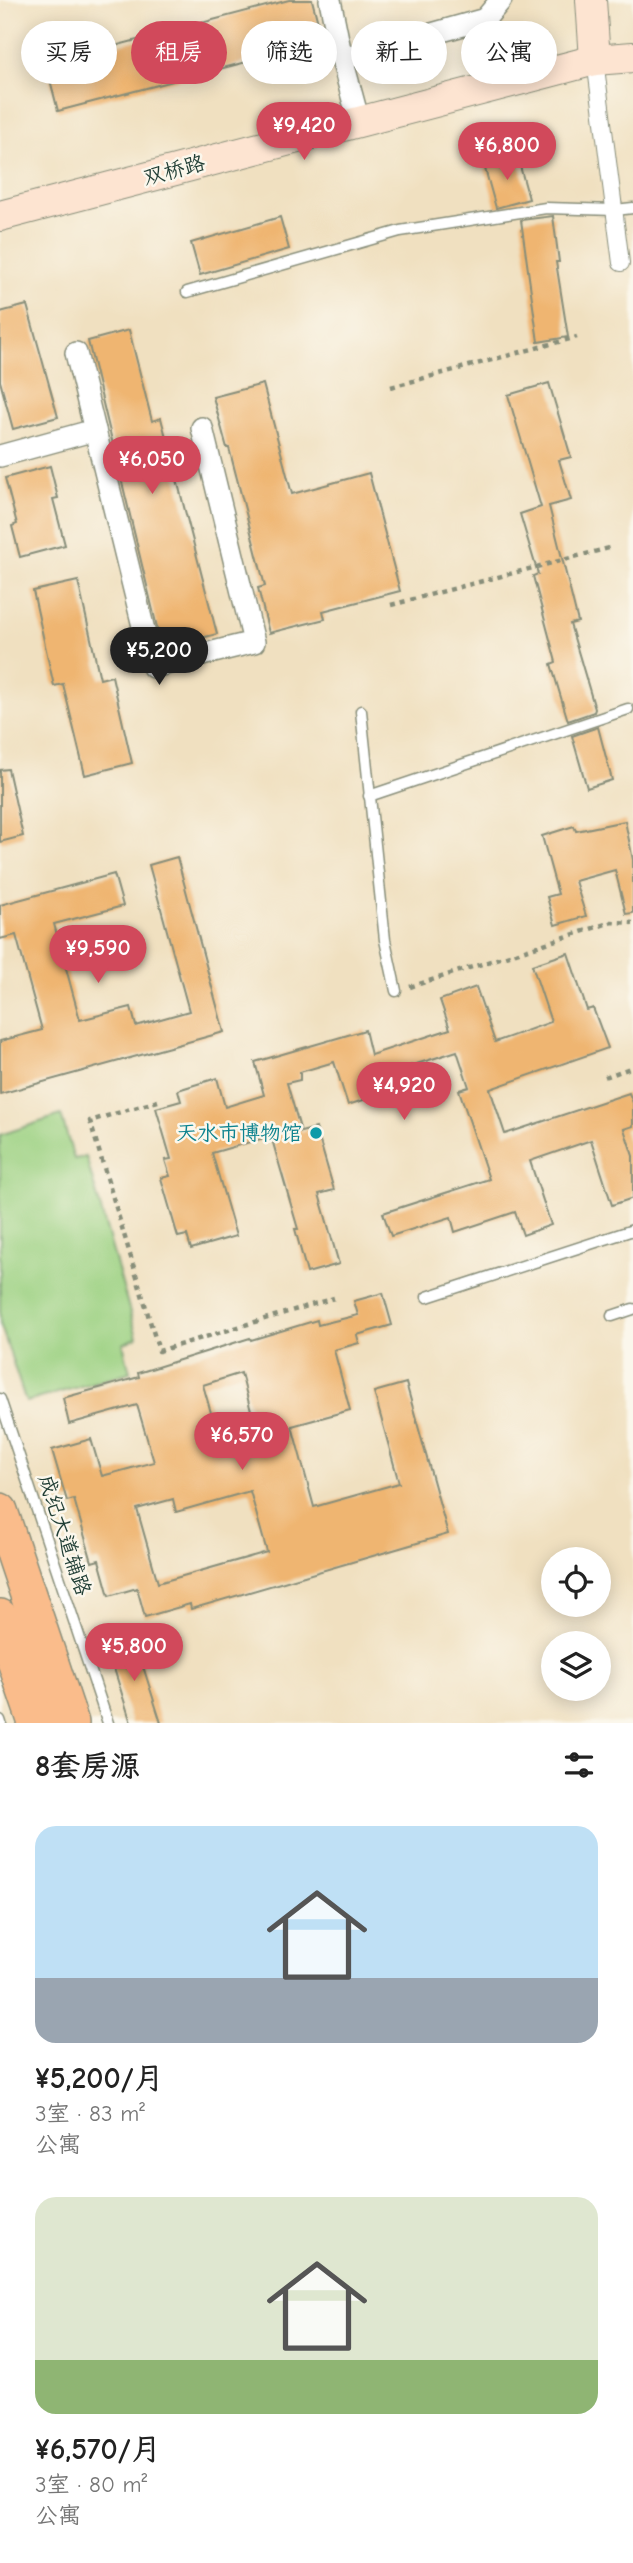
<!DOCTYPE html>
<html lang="zh">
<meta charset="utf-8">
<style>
body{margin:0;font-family:"Comic Neue","LXGW WenKai TC",sans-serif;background:#f2f2f2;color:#222;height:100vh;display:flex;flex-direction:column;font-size:26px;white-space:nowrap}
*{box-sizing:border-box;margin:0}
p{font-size:23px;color:#767676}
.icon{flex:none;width:38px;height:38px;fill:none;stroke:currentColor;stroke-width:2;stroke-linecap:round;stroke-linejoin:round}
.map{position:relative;height:1723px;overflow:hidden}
.sheet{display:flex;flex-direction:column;background:#fff;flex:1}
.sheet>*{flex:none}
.guide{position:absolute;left:21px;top:21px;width:592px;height:63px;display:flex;gap:14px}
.tools{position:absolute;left:541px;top:1547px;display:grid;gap:14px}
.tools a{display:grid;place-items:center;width:70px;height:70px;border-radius:50%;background:#fff;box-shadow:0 4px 18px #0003;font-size:35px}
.price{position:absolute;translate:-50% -60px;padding:0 16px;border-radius:24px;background:#d1495b;color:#fff;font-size:23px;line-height:46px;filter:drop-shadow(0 2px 4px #0008)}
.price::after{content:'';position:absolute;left:50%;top:42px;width:21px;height:16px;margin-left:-10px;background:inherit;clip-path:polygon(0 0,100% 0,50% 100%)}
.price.selected{background:#222;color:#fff}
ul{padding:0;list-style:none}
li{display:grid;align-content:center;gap:14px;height:371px;padding:0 35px}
li span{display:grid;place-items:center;height:217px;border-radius:21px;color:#555}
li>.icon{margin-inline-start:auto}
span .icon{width:126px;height:126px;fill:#fffc;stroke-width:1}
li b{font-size:30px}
h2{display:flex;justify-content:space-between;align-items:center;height:84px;padding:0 35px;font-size:30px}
.pill{padding:0 24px;border-radius:32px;background:#fff;box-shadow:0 4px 18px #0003;font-size:24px;line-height:63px}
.pill.selected{background:#d1495b;color:#fff}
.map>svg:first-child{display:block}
.green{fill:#9cd182;stroke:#5e875b;stroke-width:2}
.building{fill:#efb571;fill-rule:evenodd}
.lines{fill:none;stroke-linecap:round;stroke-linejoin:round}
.service-casing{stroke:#888e7a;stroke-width:13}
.pedestrian-casing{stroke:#888e7a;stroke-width:18}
.minor-casing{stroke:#888e7a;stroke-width:24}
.secondary-casing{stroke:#888e7a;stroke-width:32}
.trunk-casing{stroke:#888e7a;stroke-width:38}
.path{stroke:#888e7a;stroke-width:4.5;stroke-dasharray:5 5;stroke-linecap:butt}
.service{stroke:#fff;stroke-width:10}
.pedestrian{stroke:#fff;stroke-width:16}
.minor{stroke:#fff;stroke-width:21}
.secondary{stroke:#fde4d1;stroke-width:30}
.trunk{stroke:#fabc8b;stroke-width:35}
.culture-dot{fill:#0f9aa8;stroke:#fbf7ec;stroke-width:2.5}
.labels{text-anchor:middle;stroke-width:5;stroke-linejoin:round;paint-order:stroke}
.street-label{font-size:21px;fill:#1f3d34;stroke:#fbf7ec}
.culture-label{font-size:21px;fill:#0d838f;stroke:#fbf7ec;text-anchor:end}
</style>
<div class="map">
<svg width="633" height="1723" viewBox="0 0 633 1723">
<rect width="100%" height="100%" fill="#fbf7ec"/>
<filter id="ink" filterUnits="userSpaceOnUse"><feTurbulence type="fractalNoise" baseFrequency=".0143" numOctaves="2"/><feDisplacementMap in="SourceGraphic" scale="14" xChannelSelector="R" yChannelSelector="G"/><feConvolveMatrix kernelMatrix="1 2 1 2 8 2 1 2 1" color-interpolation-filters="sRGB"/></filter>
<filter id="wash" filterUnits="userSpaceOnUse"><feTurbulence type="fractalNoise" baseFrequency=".00686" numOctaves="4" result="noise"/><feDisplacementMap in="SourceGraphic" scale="28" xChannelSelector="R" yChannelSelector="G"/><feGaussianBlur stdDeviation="1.57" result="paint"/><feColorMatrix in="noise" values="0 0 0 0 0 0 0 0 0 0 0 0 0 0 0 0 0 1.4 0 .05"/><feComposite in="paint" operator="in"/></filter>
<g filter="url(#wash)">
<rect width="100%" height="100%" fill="#f0e0c0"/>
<polygon class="green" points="61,1115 74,1159 86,1157 137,1337 123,1344 130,1372 26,1402 0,1323 0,1135"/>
<g id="blocks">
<g class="building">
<polygon points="289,0 312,0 323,42 58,111 46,64"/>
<polygon points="517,155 529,199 496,208 484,165"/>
<polygon points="553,216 559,262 556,262 568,337 538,342 521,220"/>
<polygon points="280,217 289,249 200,275 191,243"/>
<polygon points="27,305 58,417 13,429 0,381 0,312"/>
<polygon points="129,330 152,421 161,418 217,634 162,648 88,341"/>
<polygon points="549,383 571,457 559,460 571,500 549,506 578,622 570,624 595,709 594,712 568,721 551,664 556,662 533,576 538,574 520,514 541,507 508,395"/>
<polygon points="263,384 292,494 369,473 400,591 323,611 325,619 269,633 258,588 265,586 229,448 227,448 213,397"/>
<polygon points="50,466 58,498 53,499 65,545 20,557 12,526 17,524 5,478"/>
<polygon points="78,581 100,679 112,676 132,763 85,775 63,684 54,686 33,591"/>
<polygon points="598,727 612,780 587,788 572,736"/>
<polygon points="8,769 23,836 0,842 0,770"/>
<polygon points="625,821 633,860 633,913 626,914 615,870 575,881 586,916 555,925 547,897 558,894 542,836 574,826 576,831"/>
<polygon points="177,857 224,1032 0,1094 0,1041 42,1030 16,935 0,939 0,905 114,874 123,906 54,924 80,1020 131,1007 136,1026 189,1011 149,865"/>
<polygon points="568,953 587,1010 593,1008 608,1048 490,1089 505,1134 629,1093 633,1103 633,1126 624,1129 633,1156 633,1198 612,1205 591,1140 530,1161 551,1225 523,1235 515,1212 455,1232 451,1217 391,1236 383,1213 489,1179 459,1090 469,1087 457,1051 404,1068 410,1085 348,1105 334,1062 300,1072 300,1080 287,1083 301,1132 316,1128 334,1190 319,1194 339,1264 307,1273 295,1229 298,1229 271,1136 212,1153 236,1236 191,1249 187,1235 178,1237 161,1178 170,1176 165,1160 171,1159 156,1108 181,1101 178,1090 217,1078 225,1107 264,1095 255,1062 365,1030 371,1055 450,1029 440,1000 476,987 495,1042 551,1022 532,965"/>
<path d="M 383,1293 L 392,1325 L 357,1335 L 359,1343 L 334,1350 L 350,1410 L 292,1426 L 314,1507 L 399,1483 L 374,1392 L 406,1383 L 448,1534 L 191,1609 L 190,1604 L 145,1617 L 137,1588 L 109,1596 L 99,1560 L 92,1562 L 74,1499 L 67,1501 L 52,1450 L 91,1439 L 102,1476 L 154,1462 L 137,1405 L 69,1424 L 63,1398 L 139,1377 L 138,1373 L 250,1338 L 251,1340 L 317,1320 L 318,1325 L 358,1315 L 354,1301 ZM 241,1373 L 257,1434 L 220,1444 L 203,1385 ZM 250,1491 L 267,1552 L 158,1583 L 137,1509 L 173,1499 L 176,1512 Z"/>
<polygon points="134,1638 161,1723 131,1723 107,1646"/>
</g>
</g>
</g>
<g filter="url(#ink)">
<use href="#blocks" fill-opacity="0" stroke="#888e7a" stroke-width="2"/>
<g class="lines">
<defs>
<g id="service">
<polyline points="187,292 400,231 546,208 615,210 633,208"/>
<polyline points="361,711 385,940 396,991"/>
<polyline points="369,796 628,709"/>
<polyline points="427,1297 633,1230"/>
<polyline points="612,1316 633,1309"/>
<polyline points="0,1399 108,1723"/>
<polyline points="0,1720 1,1723"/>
</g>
<polyline id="pedestrian" points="595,60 621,263"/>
<g id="minor">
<polyline points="330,0 342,59"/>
<polyline points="359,122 342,59 485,19 501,0"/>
<polyline points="76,353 153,667 254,642 202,428"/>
<polyline points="0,456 95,430"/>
</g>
<g id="secondary">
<polyline points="591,0 595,60"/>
<polyline points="0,216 595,60 633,57"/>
</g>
<g id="trunk">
<polyline points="0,1511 71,1723"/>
<polyline points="0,1617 36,1723"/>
</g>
</defs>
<use href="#service" class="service-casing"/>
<use href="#pedestrian" class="pedestrian-casing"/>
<use href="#minor" class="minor-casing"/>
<use href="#secondary" class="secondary-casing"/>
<use href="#trunk" class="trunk-casing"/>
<g class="path">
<polyline points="391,387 577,337"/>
<polyline points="391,605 609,548"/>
<polyline points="410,987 612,922 633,923"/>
<polyline points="605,1077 633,1067"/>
<polyline points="158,1101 90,1121 159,1351 334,1298"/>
</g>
<use href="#service" class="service"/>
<use href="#pedestrian" class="pedestrian"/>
<use href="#minor" class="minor"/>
<use href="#secondary" class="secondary"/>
<use href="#trunk" class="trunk"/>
</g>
</g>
<circle class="culture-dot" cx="316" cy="1133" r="7"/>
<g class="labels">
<g class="street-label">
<text transform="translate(174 170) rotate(-15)" y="7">双桥路</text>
<text transform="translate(65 1535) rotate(72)" y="7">成纪大道辅路</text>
</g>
<g class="culture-label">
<text x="302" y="1140">天水市博物馆</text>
</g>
</g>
</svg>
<div class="tools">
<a><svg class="icon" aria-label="locate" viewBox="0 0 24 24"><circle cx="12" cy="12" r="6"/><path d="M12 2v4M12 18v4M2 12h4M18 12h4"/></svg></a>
<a><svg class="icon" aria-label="layers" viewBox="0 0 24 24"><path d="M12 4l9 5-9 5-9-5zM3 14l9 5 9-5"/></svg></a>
</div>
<b class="price" style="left:304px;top:162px">¥9,420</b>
<b class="price" style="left:507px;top:182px">¥6,800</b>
<b class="price" style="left:152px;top:496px">¥6,050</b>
<b class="price selected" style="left:159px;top:687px">¥5,200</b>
<b class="price" style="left:98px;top:985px">¥9,590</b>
<b class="price" style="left:404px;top:1122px">¥4,920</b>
<b class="price" style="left:242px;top:1472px">¥6,570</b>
<b class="price" style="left:134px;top:1683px">¥5,800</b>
<div class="guide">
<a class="pill">买房</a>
<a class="pill selected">租房</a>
<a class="pill">筛选</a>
<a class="pill">新上</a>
<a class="pill">公寓</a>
</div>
</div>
<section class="sheet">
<h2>8套房源<svg class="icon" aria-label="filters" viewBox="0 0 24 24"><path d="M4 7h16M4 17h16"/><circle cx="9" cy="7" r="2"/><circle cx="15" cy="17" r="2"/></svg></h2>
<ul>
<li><span style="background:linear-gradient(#bfe0f5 70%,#9aa5b1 0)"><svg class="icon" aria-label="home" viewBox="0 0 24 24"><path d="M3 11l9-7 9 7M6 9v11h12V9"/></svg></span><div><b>¥5,200/月</b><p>3室 · 83 m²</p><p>公寓</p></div></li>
<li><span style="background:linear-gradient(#dfe7d0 75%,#8fb573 0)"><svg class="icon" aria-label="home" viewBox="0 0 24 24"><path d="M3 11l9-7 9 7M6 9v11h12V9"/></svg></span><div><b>¥6,570/月</b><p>3室 · 80 m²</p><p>公寓</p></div></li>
</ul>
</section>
